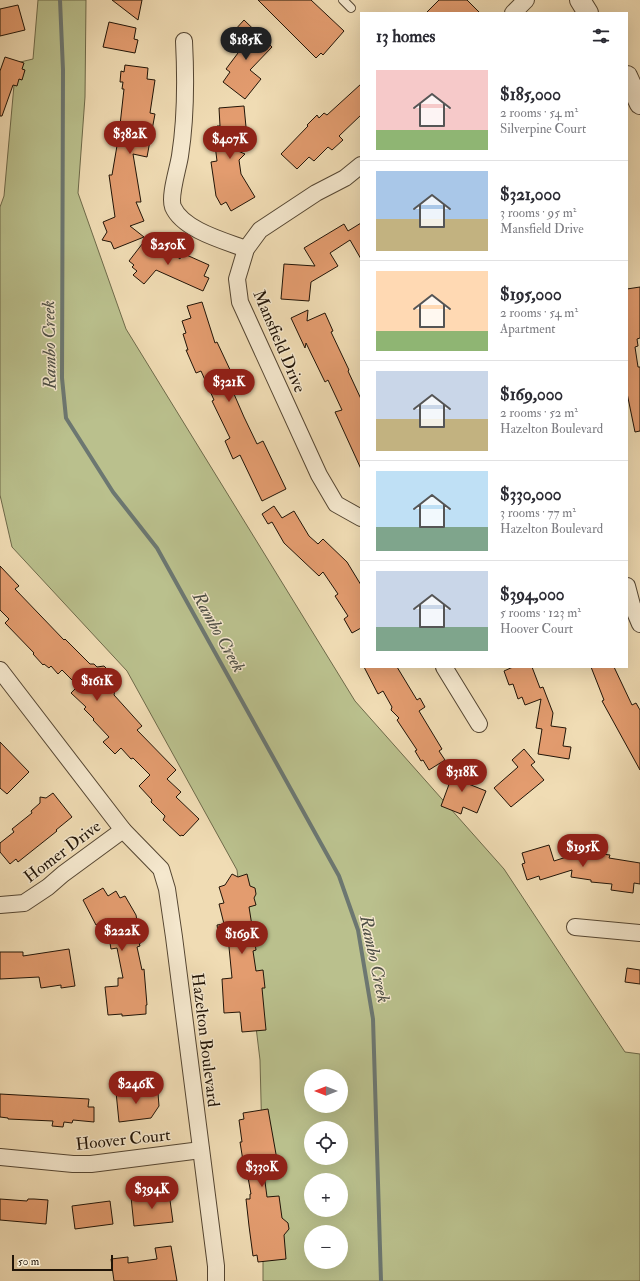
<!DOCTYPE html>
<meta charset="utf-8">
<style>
body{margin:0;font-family:"IM FELL Double Pica",serif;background:#f7f7f7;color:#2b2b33;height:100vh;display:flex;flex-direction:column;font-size:15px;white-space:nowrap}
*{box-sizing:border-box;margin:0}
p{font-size:13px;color:#7c7c81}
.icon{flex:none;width:22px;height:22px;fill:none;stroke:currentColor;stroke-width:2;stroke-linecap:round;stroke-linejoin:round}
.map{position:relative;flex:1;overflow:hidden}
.drawer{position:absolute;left:360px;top:12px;width:268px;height:656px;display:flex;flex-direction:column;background:#fff;border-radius:0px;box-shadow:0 4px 16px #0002}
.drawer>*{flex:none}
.needle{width:26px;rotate:270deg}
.fabs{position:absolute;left:304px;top:1069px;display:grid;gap:8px}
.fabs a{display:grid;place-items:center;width:44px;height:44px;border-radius:50%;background:#fff;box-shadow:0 4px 16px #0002;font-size:20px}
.scale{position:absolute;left:12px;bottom:10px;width:101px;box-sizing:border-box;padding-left:4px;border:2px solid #211407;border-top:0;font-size:11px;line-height:14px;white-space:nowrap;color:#211407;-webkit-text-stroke:3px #f5e8ce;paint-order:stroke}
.price{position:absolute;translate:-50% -34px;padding:0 9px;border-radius:14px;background:#8f2418;color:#fff;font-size:13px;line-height:26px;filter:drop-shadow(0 1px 2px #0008)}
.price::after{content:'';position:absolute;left:50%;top:24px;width:12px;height:9px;margin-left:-6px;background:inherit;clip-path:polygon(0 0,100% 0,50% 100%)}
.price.current{background:#222;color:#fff}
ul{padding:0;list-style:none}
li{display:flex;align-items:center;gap:12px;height:100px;padding:0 16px}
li+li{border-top:1px solid #e1e1e2}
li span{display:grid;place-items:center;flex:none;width:112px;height:80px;border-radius:0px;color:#555}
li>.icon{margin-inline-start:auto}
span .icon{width:48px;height:48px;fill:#fffc;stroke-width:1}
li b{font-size:17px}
h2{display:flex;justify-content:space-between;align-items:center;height:48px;padding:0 16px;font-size:17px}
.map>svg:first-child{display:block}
.green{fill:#bac08d;stroke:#6e6a4a;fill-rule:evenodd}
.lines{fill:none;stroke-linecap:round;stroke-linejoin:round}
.stream{stroke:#6c7771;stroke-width:4}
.building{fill:#e39c6f;stroke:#211407}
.service-casing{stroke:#554632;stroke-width:10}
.minor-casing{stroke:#554632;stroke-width:18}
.tertiary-casing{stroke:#554632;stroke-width:22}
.service{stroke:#f5e8ce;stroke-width:8}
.minor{stroke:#f5e8ce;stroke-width:16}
.tertiary{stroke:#f5e8ce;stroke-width:20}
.labels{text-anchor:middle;stroke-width:3;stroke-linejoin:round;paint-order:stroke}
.street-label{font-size:17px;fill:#211407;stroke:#f5e8ce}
.water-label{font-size:18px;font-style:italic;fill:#4d4e45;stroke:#f5e8ce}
</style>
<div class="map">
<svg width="640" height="1281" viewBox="0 0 640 1281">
<rect width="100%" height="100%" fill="#f0dcb4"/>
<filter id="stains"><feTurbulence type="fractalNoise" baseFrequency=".005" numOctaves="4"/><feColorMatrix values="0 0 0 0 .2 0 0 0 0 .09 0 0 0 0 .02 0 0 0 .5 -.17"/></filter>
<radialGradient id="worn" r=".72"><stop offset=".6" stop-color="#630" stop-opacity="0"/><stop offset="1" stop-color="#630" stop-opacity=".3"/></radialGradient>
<path class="green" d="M 38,0 L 86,0 L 85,97 L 78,193 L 126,329 L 355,701 L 504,869 L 625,1052 L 640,1054 L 640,1281 L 263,1281 L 263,1179 L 260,1060 L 237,870 L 127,671 L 12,547 L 0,495 L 0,207 L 4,196 L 16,63 L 33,59 ZM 311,1076 L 341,1076 L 341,1106 L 311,1106 ZM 311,1128 L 341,1128 L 341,1158 L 311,1158 ZM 311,1180 L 341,1180 L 341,1210 L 311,1210 ZM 311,1232 L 341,1232 L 341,1262 L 311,1262 Z"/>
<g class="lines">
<polyline class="stream" points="60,0 63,70 62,378 66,418 113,492 157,548 339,876 358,930 373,1019 381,1281"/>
</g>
<g class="building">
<polygon points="112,0 142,0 138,20"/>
<polygon points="258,0 311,0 344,31 323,55 321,53 316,58"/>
<polygon points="439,0 467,0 480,13 426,13"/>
<polygon points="18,5 25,30 0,36 0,9"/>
<polygon points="244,20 272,47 250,70 261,79 245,99 223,82 230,72 226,69 241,49 237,46 243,39 234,31"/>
<polygon points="109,22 136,28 134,39 138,40 135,53 103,47"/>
<polygon points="5,57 24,63 22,69 25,70 22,80 19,79 17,86 13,85 2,116 0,116 0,71"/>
<polygon points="125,65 148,68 147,79 155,80 150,113 155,114 147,157 133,154 141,202 136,202 144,221 130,226 144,237 114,249 111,242 102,240 107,232 103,222 115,217 109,175 112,175 119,134 124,89 122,89 123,82 120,82 121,71 124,72"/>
<polygon points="361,84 361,115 339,136 343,140 332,150 328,147 314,161 309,157 297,169 281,154 308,126 307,125 317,115 319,118 324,113 327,115"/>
<polygon points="244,106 246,127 236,128 238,151 245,154 239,160 241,174 255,197 231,211 226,202 221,205 216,196 211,162 217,161 215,145 218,145 217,126 220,126 219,108"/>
<polygon points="361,223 361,259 350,240 330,253 338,266 311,282 309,301 281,299 284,264 315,266 304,248 344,224 348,231"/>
<polygon points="146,239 156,247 160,243 180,259 182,253 209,265 204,276 209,278 203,291 156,270 144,284 133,275 137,271 132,267 134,265 129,261"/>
<polygon points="640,287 640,338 637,339 638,346 635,347 638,367 640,367 640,431 635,432 627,393 627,289"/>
<polygon points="202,302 215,343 217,342 240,391 234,394 244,417 257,444 263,441 286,489 262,501 240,455 233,459 225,441 230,438 212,401 214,400 201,371 196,373 186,350 188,350 183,334 186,333 182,321 191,318 187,306"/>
<polygon points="308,310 307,321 325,313 333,331 331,332 349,370 348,371 361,399 361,469 335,412 342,410 328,380 325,382 306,343 305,348 291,318"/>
<polygon points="274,506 282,518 294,511 309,536 318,544 323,539 347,562 361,585 361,628 352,633 344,619 348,616 335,596 338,594 323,572 319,576 284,543 272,522 268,524 262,514"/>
<polygon points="0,566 19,586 15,589 64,640 65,639 90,664 94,664 97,667 104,666 110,672 103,678 115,690 114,695 142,726 137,730 176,770 167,779 181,792 176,797 199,819 183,836 182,835 180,836 163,820 165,816 151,802 152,800 139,786 150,775 133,758 131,759 121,748 115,754 103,742 109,737 93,720 94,719 84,709 86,707 71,693 78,686 62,670 58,674 51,666 49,668 44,664 43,665 33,654 34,653 5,623 9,619 0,610"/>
<polygon points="364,667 397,667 417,700 420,698 425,707 419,711 442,749 439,751 445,760 429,770 423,760 421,761 415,751 417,750 397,720 399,718 391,710 392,707 383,691 378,694"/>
<polygon points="513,667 532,667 540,688 543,687 553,713 551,726 566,728 563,746 571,747 569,759 538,754 542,729 536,728 541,699 525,705 522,697 518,699 513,684 509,685 504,671"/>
<polygon points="591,667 614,667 632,705 636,703 640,710 640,770 602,701 604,700"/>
<polygon points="0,742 29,772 7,794 0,788"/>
<polygon points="524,749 535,762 531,765 544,780 511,807 494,788 518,767 512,760"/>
<polygon points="453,766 470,772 466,783 486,791 477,813 463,807 461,814 441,806 451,779 448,778"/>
<polygon points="53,793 72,817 56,830 57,831 18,862 16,859 10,864 0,852 0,843 14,832 12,829 32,813 31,811 40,803 40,797 46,798"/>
<polygon points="549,845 554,861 576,854 595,856 595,853 610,855 609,858 640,863 640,884 634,883 633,893 611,890 612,884 591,882 591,880 571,877 572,870 540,880 539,876 527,880 522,864 525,863 522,853"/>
<polygon points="232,874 238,877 247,874 250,886 255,888 256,894 254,898 256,905 249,907 253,932 256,931 257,942 255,943 256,950 253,951 256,971 263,970 265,988 262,988 266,1030 242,1032 240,1012 224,1013 222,979 232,978 228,937 219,938 217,925 224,924 219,904 224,903 219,887 225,885"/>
<polygon points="103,888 108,896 116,891 120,898 125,896 136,915 141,943 139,943 140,946 137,947 142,970 144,969 147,1005 146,1005 146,1014 122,1016 122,1014 108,1015 105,987 118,986 118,978 123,978 117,948 111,949 106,919 96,925 83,900"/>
<polygon points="69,949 75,986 61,988 61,985 41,988 39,977 0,979 0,952 23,952 23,956"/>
<polygon points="627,968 640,970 640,984 625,982"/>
<polygon points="139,1090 140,1095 158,1093 159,1106 151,1118 119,1122 116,1092"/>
<polygon points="0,1094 89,1099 88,1107 94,1107 94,1122 73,1120 72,1123 64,1122 63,1127 52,1126 53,1121 8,1119 8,1118 0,1117"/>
<polygon points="268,1109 279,1171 264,1174 267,1197 279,1196 282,1218 288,1223 289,1229 284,1235 286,1259 258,1262 257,1255 253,1256 249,1226 246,1199 250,1199 250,1194 251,1194 245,1161 243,1161 240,1142 242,1142 239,1120 244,1119 243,1113"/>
<polygon points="169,1193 173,1222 134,1226 131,1197 146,1195 153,1196"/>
<polygon points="0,1199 27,1201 28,1199 34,1199 48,1200 46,1224 0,1220"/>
<polygon points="110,1201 113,1224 75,1229 72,1206"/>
<polygon points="171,1246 177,1281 114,1281 111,1259 128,1257 128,1263 157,1259 155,1248"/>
</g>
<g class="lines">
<defs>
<polyline id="service" points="343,0 351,8"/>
<g id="minor">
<polyline points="513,13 526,0"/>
<path d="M 184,41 C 186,80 186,118 180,156 C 178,169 169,196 173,207 C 183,230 225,241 246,249"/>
<polyline points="361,165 345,178 316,193 260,230 246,249 237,279 240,302 319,475 336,504 361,518"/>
<polyline points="627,586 632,605 640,624"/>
<polyline points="444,667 479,724"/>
<polyline points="0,670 123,830 161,869 167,889 174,937 216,1266 216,1281"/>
<polyline points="0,905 24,903 48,887 63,874 123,830"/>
<polyline points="575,927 640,933"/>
<polyline points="0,1157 73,1164 91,1164 201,1150"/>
</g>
<g id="tertiary">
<polyline points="580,0 588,13"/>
<polyline points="627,76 640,104"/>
</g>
</defs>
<use href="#service" class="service-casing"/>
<use href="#minor" class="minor-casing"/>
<use href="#tertiary" class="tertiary-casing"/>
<use href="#service" class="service"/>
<use href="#minor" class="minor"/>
<use href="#tertiary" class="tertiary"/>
</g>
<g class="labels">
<g class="street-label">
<text transform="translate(280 341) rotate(67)" y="6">Mansfield Drive</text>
<text transform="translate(62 851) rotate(-37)" y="6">Homer Drive</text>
<text transform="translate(206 1040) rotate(83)" y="6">Hazelton Boulevard</text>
<text transform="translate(123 1139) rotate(-6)" y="6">Hoover Court</text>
</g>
<g class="water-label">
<text transform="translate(49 345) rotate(-91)" y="6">Rambo Creek</text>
<text transform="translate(219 632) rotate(61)" y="6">Rambo Creek</text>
<text transform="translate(375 959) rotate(78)" y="6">Rambo Creek</text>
</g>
</g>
<rect width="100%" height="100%" filter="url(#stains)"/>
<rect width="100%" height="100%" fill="url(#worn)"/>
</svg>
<div class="fabs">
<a><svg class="needle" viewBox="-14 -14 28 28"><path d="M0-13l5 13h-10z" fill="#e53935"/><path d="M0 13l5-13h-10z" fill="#7c7c81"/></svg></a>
<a><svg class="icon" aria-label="locate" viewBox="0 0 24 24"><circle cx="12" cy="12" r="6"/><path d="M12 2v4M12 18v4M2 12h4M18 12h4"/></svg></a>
<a>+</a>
<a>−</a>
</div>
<div class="scale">50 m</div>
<b class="price current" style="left:246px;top:61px">$185K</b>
<b class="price" style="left:130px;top:155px">$382K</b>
<b class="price" style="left:230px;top:160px">$407K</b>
<b class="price" style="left:168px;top:266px">$250K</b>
<b class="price" style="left:229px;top:403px">$321K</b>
<b class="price" style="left:97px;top:702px">$161K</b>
<b class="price" style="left:462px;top:793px">$318K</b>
<b class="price" style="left:583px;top:868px">$195K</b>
<b class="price" style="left:122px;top:952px">$222K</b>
<b class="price" style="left:242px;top:955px">$169K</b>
<b class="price" style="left:136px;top:1105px">$246K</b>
<b class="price" style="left:262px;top:1188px">$330K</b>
<b class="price" style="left:152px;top:1210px">$394K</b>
<section class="drawer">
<h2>13 homes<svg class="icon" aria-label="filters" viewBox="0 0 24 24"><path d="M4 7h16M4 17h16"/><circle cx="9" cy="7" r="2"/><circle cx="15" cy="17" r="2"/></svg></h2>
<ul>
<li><span style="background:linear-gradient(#f6c9c9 75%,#8fb573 0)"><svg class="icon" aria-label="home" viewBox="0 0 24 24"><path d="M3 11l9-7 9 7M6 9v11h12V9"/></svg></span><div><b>$185,000</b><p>2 rooms · 54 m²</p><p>Silverpine Court</p></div></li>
<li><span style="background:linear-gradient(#a9c7e8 60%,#c2b280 0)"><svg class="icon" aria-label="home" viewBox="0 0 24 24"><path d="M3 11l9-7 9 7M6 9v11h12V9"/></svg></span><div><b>$321,000</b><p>3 rooms · 95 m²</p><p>Mansfield Drive</p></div></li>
<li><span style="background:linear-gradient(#ffd9b3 75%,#8fb573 0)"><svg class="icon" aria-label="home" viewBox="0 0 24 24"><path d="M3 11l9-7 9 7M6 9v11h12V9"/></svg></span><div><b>$195,000</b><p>2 rooms · 54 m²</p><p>Apartment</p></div></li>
<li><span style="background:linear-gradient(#c9d6e8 60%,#c2b280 0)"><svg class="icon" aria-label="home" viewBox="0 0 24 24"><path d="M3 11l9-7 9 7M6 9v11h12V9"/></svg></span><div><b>$169,000</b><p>2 rooms · 52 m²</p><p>Hazelton Boulevard</p></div></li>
<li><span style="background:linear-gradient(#bfe0f5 70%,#7fa58c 0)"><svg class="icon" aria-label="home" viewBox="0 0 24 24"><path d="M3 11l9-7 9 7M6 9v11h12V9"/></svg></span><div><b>$330,000</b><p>3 rooms · 77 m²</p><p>Hazelton Boulevard</p></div></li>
<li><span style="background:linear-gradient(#c9d6e8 70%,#7fa58c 0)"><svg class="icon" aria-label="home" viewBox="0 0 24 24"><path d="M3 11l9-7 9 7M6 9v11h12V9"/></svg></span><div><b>$394,000</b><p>5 rooms · 123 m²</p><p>Hoover Court</p></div></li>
</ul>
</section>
</div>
